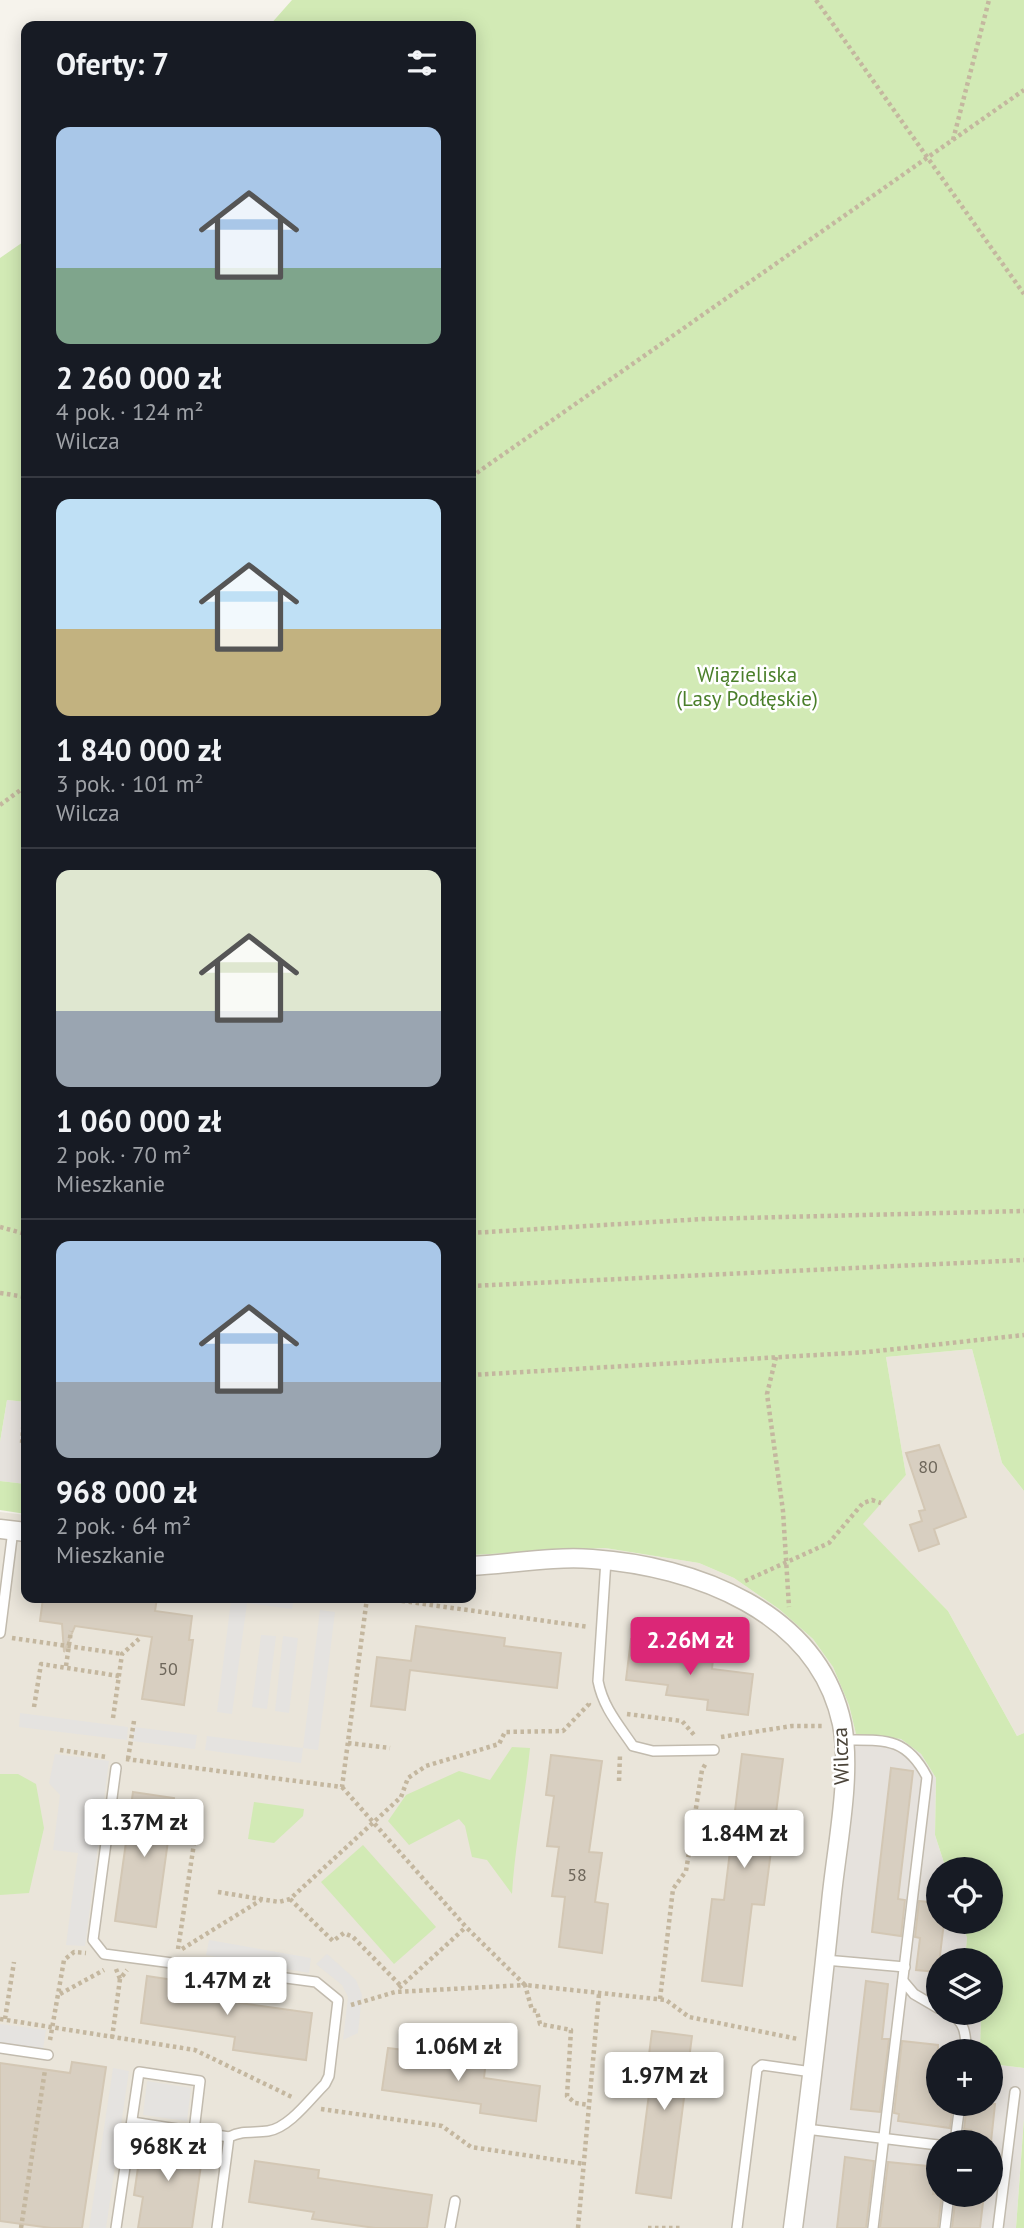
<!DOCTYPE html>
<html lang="pl">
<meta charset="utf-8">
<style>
body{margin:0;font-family:"PT Sans",sans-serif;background:#20242c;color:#f1f3f6;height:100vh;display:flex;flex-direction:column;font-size:26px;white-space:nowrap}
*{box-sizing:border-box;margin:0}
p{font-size:23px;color:#9ea1a6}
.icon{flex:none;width:38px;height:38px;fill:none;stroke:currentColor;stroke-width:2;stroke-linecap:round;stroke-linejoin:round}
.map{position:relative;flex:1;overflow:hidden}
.details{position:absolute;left:21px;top:21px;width:455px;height:1582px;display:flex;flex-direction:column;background:#171b24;border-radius:14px;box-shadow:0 4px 18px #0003}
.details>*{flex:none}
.fabs{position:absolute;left:926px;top:1857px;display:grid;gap:14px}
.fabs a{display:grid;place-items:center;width:77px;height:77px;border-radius:50%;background:#171b24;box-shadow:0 4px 18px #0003;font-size:35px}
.price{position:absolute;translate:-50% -60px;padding:0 16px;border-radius:7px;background:#fff;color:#222;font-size:23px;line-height:46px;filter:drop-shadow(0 2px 4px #0008)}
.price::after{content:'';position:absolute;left:50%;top:42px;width:21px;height:16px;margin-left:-10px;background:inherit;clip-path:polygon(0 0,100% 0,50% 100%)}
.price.current{background:#db2777;color:#fff}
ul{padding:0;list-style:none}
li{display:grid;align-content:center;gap:14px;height:371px;padding:0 35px}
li+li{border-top:2px solid #363941}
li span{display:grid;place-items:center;height:217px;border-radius:14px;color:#555}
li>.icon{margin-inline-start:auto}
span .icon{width:126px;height:126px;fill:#fffc;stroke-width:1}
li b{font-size:30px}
h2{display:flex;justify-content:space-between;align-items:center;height:84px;padding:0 35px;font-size:30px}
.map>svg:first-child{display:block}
.residential{fill:#eae5da}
.industrial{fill:#e6e2dd;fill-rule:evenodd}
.green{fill:#d2eab5}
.parking{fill:#e5e3e0}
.building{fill:#d8cfc1;stroke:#d3c7b4;stroke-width:2}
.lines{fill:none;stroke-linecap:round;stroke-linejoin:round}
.service-casing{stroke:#c2bbae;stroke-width:12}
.minor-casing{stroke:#c2bbae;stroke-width:21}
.path{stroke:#c4b79f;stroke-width:4.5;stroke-dasharray:3.5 3.5;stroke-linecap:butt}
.service{stroke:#fff;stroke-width:9}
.minor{stroke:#fff;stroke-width:18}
.labels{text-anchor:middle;stroke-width:5;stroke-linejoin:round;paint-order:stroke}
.number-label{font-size:18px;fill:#6e675b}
.park-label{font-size:21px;fill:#4a7f2a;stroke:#fff}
.street-label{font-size:21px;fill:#4b4439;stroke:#fff}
</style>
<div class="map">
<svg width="1024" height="2228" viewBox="0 0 1024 2228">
<rect width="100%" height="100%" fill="#f6f3ec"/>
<g class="residential">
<polygon points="972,1349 1002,1463 1024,1491 1024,1733 1017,1736 948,1611 862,1524 906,1475 886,1357"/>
<polygon points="0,1512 26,1515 26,1598 471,1598 471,1555 605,1548 699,1563 734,1578 779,1609 813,1639 833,1667 849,1705 856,1734 790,2228 0,2228"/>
</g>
<g class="industrial">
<polygon points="7,1400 26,1402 26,1484 0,1481 0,1442"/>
<path d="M 856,1734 L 901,1739 L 921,1754 L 936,1778 L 935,1835 L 946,1869 L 938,1869 L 938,1922 L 962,1922 L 967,1938 L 965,1960 L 938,1960 L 938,2012 L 981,2013 L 980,2051 L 938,2051 L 938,2104 L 990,2104 L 991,2064 L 1024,2068 L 1024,2118 L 1016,2228 L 790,2228 ZM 938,2142 L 990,2142 L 990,2194 L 938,2194 Z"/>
</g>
<g class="green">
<polygon points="292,0 1024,0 1024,1491 1002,1463 972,1349 886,1357 906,1475 863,1524 948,1611 1017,1736 1024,1733 1024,2068 991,2064 990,2051 980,2051 981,2013 990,2012 990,1960 965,1960 967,1938 962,1922 990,1922 990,1869 946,1869 935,1835 936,1778 921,1754 901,1739 856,1734 849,1705 833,1667 813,1639 779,1609 734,1578 699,1563 605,1548 471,1555 471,26 269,26"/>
<polygon points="26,240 26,1402 7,1400 0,1442 0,258"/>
<polygon points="0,1481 26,1484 26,1514 0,1510"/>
<path d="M 512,1747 L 530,1748 C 525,1797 515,1844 512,1894 L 487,1860 L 472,1857 L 465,1826 L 459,1819 L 409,1845 L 388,1821 L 406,1795 L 459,1771 L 490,1780 Z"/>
<polygon points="0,1774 18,1774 36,1784 44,1828 29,1893 0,1895"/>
<polygon points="254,1802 304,1809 303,1816 274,1843 248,1839"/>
<polygon points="363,1845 436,1927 394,1964 321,1882"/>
<polygon points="1024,2118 1024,2228 1016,2228"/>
</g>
<g class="parking">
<polygon points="248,1598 294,1598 292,1609 247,1603 232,1714 217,1712 231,1601 247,1603"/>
<polygon points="320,1610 335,1612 318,1750 303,1748 301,1763 205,1750 207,1736 303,1748"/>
<polygon points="261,1635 276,1636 267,1709 252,1707"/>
<polygon points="283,1636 298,1638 289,1713 275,1711"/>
<polygon points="20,1713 128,1727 127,1740 19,1727"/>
<polygon points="134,1727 197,1735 195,1749 132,1741"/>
<polygon points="55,1754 109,1761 85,1946 66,1945 78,1853 53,1850 60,1795 49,1783"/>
<polygon points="209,1940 311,1958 309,1973 206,1955"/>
<polygon points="327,1954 356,1980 362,1995 358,2033 343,2040 348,1997 342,1985 316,1964"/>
<polygon points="0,2024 46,2030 43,2049 0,2043"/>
<polygon points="113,2068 129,2071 106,2228 89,2228"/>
<polygon points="147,2081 191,2088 187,2121 143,2115"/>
</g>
<g class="building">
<polygon points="939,1445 966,1517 934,1529 939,1544 919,1551 910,1525 922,1521 919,1511 925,1510 906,1453"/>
<polygon points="43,1598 157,1598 155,1611 192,1616 189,1640 193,1640 184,1705 142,1699 152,1637 75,1626 64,1652 62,1624 40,1621"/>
<polygon points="416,1626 505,1638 504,1646 561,1653 557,1688 410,1670 405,1710 371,1706 377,1657 411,1661"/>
<polygon points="631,1639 673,1644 671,1654 713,1659 712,1669 753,1674 748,1715 707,1710 708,1700 666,1695 668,1685 626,1680"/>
<polygon points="742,1754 783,1759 764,1905 752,1904 742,1986 702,1981 712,1899 724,1900"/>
<polygon points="551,1755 602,1761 589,1852 602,1853 595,1902 608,1904 602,1953 559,1947 565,1897 552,1896 559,1847 547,1846 554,1796 546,1795"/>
<polygon points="891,1768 913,1771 898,1899 905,1900 901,1936 872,1932"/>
<polygon points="133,1792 174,1798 156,1927 115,1921"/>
<polygon points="919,1901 938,1903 938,1922 944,1922 938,1972 916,1970 920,1938 915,1937"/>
<polygon points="147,1976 241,1990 239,2003 312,2013 306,2060 233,2050 235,2037 141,2023"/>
<polygon points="866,1981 888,1984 882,2039 889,2039 880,2112 851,2109"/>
<polygon points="652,2031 692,2036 671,2198 636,2193 651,2079 646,2079"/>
<polygon points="902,2041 938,2045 938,2104 953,2104 950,2128 898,2121 899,2114 894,2113"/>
<polygon points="388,2048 486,2060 484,2078 540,2086 536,2121 480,2113 481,2104 382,2090"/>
<polygon points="72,2062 106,2067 82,2228 51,2228 0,2221 0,2063 70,2073"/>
<polygon points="967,2104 995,2104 991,2142 969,2142 971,2130 964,2129"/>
<polygon points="151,2136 204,2144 192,2228 138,2228 143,2197 134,2195 142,2140 151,2142"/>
<polygon points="845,2157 874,2161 866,2228 837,2228"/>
<polygon points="255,2161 319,2170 318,2178 432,2195 427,2228 375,2228 312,2219 314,2212 249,2202"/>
<polygon points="888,2162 937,2167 933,2194 942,2194 938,2228 880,2228"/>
<polygon points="956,2194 984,2194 980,2228 952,2228"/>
</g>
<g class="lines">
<defs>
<g id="service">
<path d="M 606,1560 L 598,1681 C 603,1707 618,1724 633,1746 L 653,1751 L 714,1750"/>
<polyline points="0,1633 13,1530"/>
<path d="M 844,1740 C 885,1740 906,1737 927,1777 L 873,2228"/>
<path d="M 116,1768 L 93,1940 L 104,1954 L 316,1982 L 338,2000 L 329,2076 L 325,2084 C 310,2099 289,2128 268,2131 C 254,2133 243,2130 229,2137 L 217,2228"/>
<polyline points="825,1960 905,1967"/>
<polyline points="903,1981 914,1994 938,2008"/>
<path d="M 948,2012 C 965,2021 966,2034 966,2051"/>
<polyline points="0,2048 48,2055"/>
<polyline points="132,2122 229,2137"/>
<polyline points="806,2129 938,2145"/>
<polyline points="955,2142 960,2104"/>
<polyline points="116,2228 139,2072 200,2081 194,2131"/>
<polyline points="450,2228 455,2201"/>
<polyline points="737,2228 757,2069 762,2065 812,2072"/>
<polyline points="945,2228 949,2194"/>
<polyline points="998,2228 1015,2092"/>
</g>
<g id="minor">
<polyline points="0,1529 26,1532"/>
<path d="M 471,1566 C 510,1564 553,1556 592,1559 C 694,1566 818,1611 842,1724 C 852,1777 836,1849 831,1903 C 820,2011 807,2120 793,2228"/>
</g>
</defs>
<use href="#service" class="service-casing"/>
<use href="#minor" class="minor-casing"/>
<g class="path">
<polyline points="816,0 1024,294"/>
<polyline points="953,140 989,0"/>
<polyline points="471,477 1024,90"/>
<polyline points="0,805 26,786"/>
<polyline points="0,1227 26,1234"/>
<polyline points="471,1233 703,1219 1024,1211"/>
<polyline points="471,1286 1024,1260"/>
<polyline points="0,1293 26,1297"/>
<polyline points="776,1357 767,1394 783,1511 789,1607"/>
<polyline points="471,1375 868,1352 1024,1335"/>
<polyline points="22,1443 26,1391"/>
<polyline points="745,1581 829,1543 863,1503 872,1500 881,1503"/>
<polyline points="381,1598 589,1627"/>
<polyline points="12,1638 122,1654"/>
<polyline points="66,1666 71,1631"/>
<polyline points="34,1707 41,1664 119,1676"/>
<polyline points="627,1714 682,1721 695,1736"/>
<polyline points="113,1718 122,1654 139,1639"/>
<polyline points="721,1737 792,1726 822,1726"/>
<polyline points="348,1743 390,1748"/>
<polyline points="60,1750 107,1757"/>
<polyline points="126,1759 342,1787 367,1598"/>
<polyline points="128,1759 134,1721"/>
<polyline points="619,1781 620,1755"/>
<polyline points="342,1787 466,1927 525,1985 666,2000 689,2017 798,2039"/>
<polyline points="218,1892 279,1902 290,1899 401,1797 408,1778 426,1766 499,1744 505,1732 563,1731 589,1704 588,1701"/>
<polyline points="290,1899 333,1941 344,1933 353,1937 401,1986"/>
<polyline points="178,1949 195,1837"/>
<polyline points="182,1949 261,1900"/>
<polyline points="116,1969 120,1979"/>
<polyline points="399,1988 466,1927"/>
<polyline points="60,1994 104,1970"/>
<polyline points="660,1999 673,1889 686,1871 702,1770 706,1763"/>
<polyline points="351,2005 395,1992 525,1985 532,2010 537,2011 540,2024 571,2030 567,2096 575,2103 589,2105"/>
<polyline points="0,2019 195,2050 294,2098"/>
<polyline points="5,2019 14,1962"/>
<polyline points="112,2038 120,1979 127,1970"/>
<polyline points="50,2040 64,1960 74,1952 86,1953"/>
<polyline points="321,2109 442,2126 471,2147 584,2164"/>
<polyline points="21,2228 45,2070"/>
<polyline points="578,2228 599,1994"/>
<polyline points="648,2228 682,2228"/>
</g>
<use href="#service" class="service"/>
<use href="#minor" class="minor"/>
</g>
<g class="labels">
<g class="number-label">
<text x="928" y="1473">80</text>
<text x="168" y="1675">50</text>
<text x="577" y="1881">58</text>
</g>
<g class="park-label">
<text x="747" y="682">Wiązieliska<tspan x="747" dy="24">(Lasy Podłęskie)</tspan></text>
</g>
<g class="street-label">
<text transform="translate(841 1756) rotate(-92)" y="7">Wilcza</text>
</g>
</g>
</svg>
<div class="fabs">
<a><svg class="icon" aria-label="locate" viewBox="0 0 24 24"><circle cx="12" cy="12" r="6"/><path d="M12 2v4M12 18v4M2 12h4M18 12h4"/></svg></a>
<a><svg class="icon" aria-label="layers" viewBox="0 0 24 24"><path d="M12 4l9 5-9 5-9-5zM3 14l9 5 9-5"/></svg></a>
<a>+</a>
<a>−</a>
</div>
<b class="price current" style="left:690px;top:1677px">2.26M zł</b>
<b class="price" style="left:144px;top:1859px">1.37M zł</b>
<b class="price" style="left:744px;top:1870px">1.84M zł</b>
<b class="price" style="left:227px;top:2017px">1.47M zł</b>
<b class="price" style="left:458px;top:2083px">1.06M zł</b>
<b class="price" style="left:664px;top:2112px">1.97M zł</b>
<b class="price" style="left:168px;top:2183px">968K zł</b>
<section class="details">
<h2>Oferty: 7<svg class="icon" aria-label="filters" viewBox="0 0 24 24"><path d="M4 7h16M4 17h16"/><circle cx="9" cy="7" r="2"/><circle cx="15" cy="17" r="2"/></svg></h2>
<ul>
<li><span style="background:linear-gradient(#a9c7e8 65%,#7fa58c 0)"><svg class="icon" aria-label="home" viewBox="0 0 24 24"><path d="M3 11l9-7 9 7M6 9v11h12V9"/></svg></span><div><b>2 260 000 zł</b><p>4 pok. · 124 m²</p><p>Wilcza</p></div></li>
<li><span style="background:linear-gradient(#bfe0f5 60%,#c2b280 0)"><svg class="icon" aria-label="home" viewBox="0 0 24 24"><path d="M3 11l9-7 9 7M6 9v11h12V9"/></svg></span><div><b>1 840 000 zł</b><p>3 pok. · 101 m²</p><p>Wilcza</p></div></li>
<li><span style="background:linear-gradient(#dfe7d0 65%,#9aa5b1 0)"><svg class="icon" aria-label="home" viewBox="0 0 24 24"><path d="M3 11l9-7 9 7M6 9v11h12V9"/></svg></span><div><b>1 060 000 zł</b><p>2 pok. · 70 m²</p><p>Mieszkanie</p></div></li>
<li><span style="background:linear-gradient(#a9c7e8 65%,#9aa5b1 0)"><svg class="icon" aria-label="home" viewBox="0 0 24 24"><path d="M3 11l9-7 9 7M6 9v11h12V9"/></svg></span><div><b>968 000 zł</b><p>2 pok. · 64 m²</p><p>Mieszkanie</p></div></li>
</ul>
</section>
</div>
